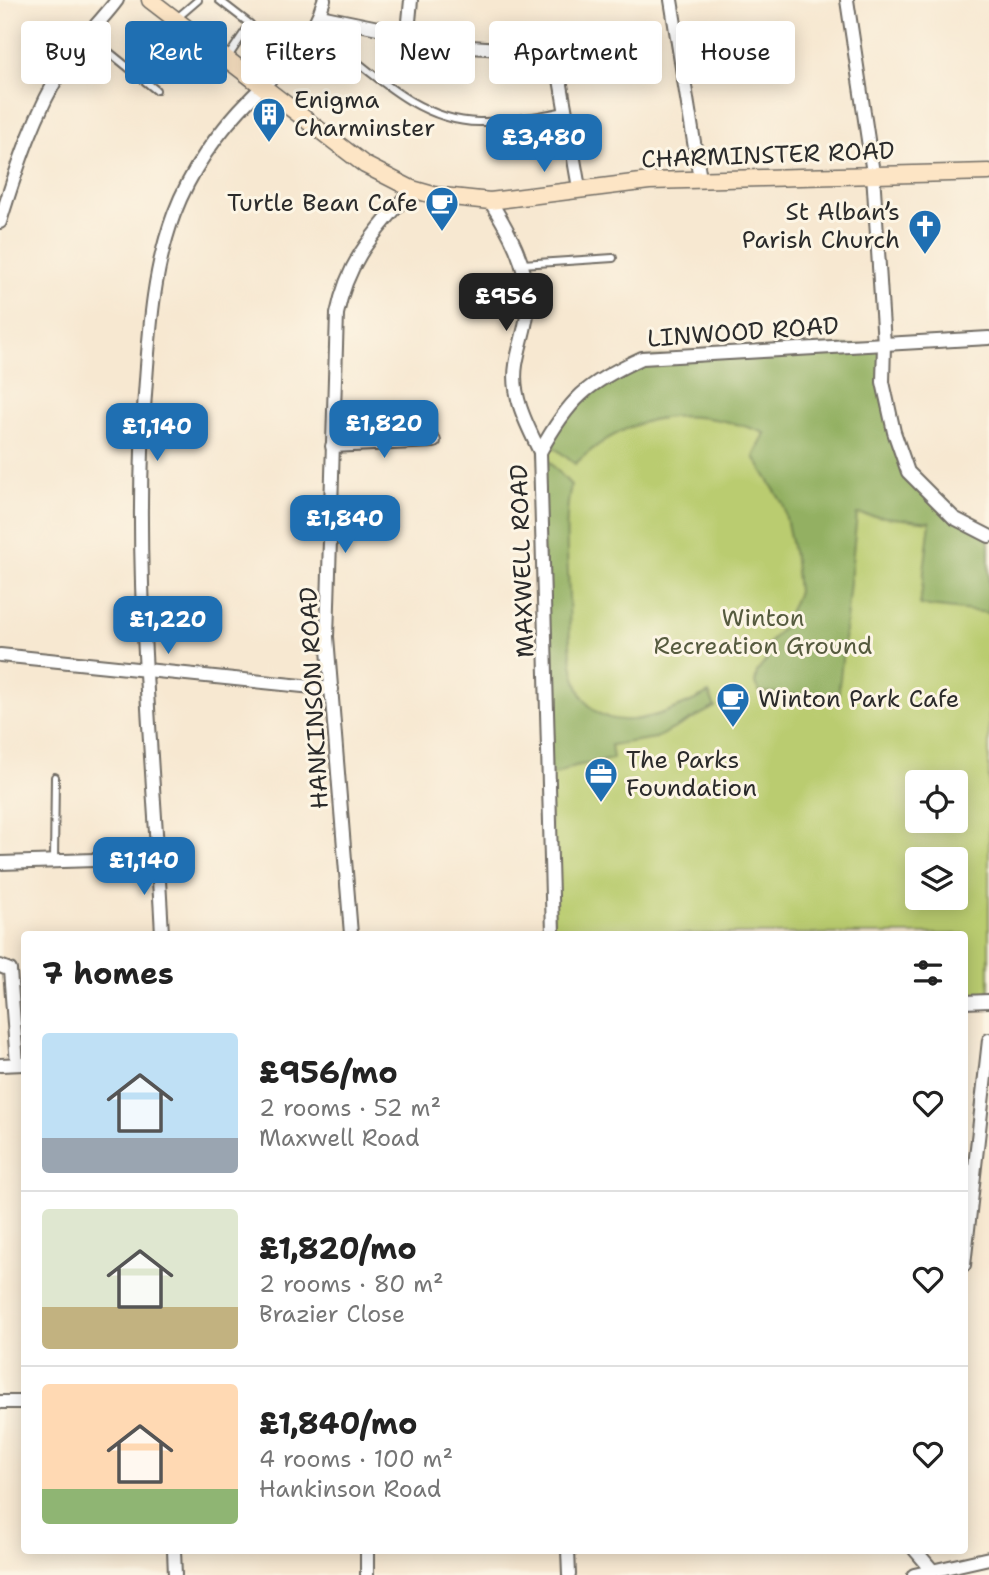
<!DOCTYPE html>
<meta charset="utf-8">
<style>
body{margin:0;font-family:"Shantell Sans",sans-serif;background:#f2f2f2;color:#222;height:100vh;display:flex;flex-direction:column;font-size:26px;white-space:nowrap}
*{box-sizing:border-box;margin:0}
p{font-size:23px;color:#767676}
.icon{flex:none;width:38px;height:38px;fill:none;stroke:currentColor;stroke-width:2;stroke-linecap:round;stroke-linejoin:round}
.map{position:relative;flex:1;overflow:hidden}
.panel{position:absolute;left:21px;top:931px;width:947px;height:623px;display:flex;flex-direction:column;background:#fff;border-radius:7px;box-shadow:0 4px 18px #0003}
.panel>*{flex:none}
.top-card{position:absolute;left:21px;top:21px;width:948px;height:63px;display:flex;gap:14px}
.fabs{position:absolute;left:905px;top:770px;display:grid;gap:14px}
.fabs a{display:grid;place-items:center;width:63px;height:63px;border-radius:7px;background:#fff;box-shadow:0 4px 18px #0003;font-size:35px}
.price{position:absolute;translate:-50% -60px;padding:0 16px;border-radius:14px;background:#1f6fb2;color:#fff;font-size:23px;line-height:46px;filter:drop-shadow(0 2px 4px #0008)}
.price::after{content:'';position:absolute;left:50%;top:42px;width:21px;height:16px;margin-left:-10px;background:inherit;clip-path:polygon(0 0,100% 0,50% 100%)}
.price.on{background:#222;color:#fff}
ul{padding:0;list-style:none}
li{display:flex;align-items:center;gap:21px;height:175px;padding:0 21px}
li+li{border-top:2px solid #e0e0e0}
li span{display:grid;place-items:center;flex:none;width:196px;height:140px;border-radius:7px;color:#555}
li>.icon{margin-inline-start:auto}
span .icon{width:84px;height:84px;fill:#fffc;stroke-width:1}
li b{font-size:30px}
h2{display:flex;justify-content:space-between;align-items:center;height:84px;padding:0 21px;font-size:30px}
.chip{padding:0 24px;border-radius:7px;background:#fff;box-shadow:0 4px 18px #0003;font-size:24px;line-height:63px}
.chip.on{background:#1f6fb2;color:#fff}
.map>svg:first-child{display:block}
.green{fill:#bacc6f;stroke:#727c4d;stroke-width:2;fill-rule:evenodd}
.forest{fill:#93b062;stroke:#5f6e46;stroke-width:2}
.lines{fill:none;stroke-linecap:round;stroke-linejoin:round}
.service-casing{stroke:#726d65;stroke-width:10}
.minor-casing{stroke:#726d65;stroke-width:16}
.secondary-casing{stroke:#726d65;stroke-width:19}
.service{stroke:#fff;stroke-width:6}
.minor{stroke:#fff;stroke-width:12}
.secondary{stroke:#fde5c5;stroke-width:16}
.labels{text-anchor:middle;stroke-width:6;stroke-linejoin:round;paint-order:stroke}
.poi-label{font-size:24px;fill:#2b2b2b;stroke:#fcf5e5;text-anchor:start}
.street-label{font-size:24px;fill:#2b2b2b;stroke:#fcf5e5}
.park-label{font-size:24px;fill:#565b3f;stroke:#fcf5e5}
</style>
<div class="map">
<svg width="989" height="1575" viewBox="0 0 989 1575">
<rect width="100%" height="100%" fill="#fcf5e5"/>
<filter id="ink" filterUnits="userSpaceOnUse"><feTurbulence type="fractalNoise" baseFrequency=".0143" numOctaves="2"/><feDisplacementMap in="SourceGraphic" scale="14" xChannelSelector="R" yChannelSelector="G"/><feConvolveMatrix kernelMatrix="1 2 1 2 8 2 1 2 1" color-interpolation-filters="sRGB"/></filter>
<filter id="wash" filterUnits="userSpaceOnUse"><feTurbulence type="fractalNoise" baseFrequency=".00686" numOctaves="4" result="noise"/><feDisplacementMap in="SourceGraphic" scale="28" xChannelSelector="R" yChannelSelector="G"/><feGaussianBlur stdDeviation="1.57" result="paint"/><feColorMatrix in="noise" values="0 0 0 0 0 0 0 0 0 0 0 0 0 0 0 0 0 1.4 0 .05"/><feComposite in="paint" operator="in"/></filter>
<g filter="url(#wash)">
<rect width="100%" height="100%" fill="#f7e8d1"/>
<path class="green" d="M 883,383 L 908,472 L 954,518 L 989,536 L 989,1001 L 964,1002 L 964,934 L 553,934 L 540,445 L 554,425 ZM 917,782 L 956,782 L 956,821 L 917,821 ZM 917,859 L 956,859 L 956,898 L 917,898 Z"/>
<g class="forest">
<path d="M 884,344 L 883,383 L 908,472 L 954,518 L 989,531 L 989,613 L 920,605 L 930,522 L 857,514 L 838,698 L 760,692 L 755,684 L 757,672 L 768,658 L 764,649 L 783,627 L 798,592 L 795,561 L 783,504 L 754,457 L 765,433 C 691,406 634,409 575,464 L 546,441 L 560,416 L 642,358 Z"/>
<path d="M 540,452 L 571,485 C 563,521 568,559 569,596 C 570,623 568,651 575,677 C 593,748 666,715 709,693 L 715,707 L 656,738 L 611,745 L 613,759 L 575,766 L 549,777 Z"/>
</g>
</g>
<g filter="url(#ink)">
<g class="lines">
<defs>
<g id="service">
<polyline points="219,0 250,24 228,57"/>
<polyline points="177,18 198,0"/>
<path d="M 313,27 C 364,63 412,121 479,122 C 508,123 537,116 566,111"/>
<polyline points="88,35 156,90"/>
<polyline points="522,264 613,258"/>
<polyline points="54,861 55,777"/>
</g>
<g id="minor">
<polyline points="671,0 700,179"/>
<polyline points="847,0 873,173 884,344 883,382 894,432 908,472 954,518 989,536"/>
<polyline points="320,16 470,47 549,52 557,62 579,188"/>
<polyline points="408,32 411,0"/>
<path d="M 490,201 C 509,231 527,264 528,301 C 529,321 519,344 516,365 C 511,396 527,425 540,452 L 553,934"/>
<path d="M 0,222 C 17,167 35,111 66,63 C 80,40 101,22 117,0"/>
<polyline points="332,446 434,441"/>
<path d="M 540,452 C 569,399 587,383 642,358 L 989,338"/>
<polyline points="0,655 332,689"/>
<polyline points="0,863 158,858"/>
<path d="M 162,934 C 153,752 131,561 146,380 C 150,323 154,268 174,214 C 191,169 219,130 253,96 C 281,68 313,40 324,0"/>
<path d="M 351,934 L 327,637 L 337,314 C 349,256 376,232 412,189"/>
<polyline points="0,966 10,970 17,1064"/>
<polyline points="964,1002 989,1001"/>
<polyline points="0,1065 24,1064"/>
<polyline points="964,1265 989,1040"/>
<polyline points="0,1402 24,1402"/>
<polyline points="174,1550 175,1575"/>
<polyline points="367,1550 367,1575"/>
<polyline points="568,1550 569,1575"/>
<polyline points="915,1550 933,1571"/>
<polyline points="914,1575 989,1558"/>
</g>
<polyline id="secondary" points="150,0 365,165 412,189 433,195 490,201 649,181 989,172"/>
</defs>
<use href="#service" class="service-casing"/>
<use href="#minor" class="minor-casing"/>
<use href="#secondary" class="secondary-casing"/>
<use href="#service" class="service"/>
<use href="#minor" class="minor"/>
<use href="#secondary" class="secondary"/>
</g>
</g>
<defs>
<symbol id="building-pin" viewBox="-11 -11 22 30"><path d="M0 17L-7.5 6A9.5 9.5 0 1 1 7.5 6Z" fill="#1f6fb2" stroke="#fcf5e5"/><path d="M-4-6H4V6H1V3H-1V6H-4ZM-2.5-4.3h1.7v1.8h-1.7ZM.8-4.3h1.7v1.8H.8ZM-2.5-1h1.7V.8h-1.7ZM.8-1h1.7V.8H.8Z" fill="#fff"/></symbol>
<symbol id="cafe-pin" viewBox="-11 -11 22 30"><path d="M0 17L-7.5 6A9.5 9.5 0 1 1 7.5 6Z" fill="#1f6fb2" stroke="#fcf5e5"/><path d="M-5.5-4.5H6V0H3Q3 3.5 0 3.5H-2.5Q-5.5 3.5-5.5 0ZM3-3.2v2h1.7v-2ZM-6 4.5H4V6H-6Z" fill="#fff"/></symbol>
<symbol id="church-pin" viewBox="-11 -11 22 30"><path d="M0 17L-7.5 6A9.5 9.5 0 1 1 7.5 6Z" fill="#1f6fb2" stroke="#fcf5e5"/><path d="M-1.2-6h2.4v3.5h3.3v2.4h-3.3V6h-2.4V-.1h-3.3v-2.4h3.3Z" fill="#fff"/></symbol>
<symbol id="office-pin" viewBox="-11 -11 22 30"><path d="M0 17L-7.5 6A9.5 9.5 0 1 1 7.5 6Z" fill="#1f6fb2" stroke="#fcf5e5"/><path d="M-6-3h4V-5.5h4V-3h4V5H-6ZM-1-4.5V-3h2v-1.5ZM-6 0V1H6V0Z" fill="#fff"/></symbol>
</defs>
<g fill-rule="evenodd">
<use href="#building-pin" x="250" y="95" width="38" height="52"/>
<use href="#cafe-pin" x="423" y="184" width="38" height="52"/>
<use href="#church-pin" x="906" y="207" width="38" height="52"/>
<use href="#cafe-pin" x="714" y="680" width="38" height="52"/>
<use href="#office-pin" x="582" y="755" width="38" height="52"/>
</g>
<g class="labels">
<g class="poi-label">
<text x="294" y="108">Enigma<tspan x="294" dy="28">Charminster</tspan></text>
<text x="418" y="211" text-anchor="end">Turtle Bean Cafe</text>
<text x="900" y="220" text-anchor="end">St Alban’s<tspan x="900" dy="28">Parish Church</tspan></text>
<text x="758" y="707">Winton Park Cafe</text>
<text x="626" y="768">The Parks<tspan x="626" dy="28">Foundation</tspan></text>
</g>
<g class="street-label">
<text transform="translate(768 155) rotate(-2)" y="8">CHARMINSTER ROAD</text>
<text transform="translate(743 332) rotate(-4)" y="8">LINWOOD ROAD</text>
<text transform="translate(522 561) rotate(-92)" y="8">MAXWELL ROAD</text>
<text transform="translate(314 698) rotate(-93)" y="8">HANKINSON ROAD</text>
</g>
<g class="park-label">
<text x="763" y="626">Winton<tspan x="763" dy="28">Recreation Ground</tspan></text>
</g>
</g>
</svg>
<div class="fabs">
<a><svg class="icon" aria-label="locate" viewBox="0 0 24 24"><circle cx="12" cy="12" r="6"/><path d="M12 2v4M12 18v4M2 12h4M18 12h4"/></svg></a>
<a><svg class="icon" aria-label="layers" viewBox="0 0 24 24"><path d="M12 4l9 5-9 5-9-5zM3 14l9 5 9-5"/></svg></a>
</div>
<b class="price" style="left:544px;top:174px">£3,480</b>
<b class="price on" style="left:506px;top:333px">£956</b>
<b class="price" style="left:384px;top:460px">£1,820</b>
<b class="price" style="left:157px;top:463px">£1,140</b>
<b class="price" style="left:345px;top:555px">£1,840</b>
<b class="price" style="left:168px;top:656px">£1,220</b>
<b class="price" style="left:144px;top:897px">£1,140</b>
<div class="top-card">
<a class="chip">Buy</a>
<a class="chip on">Rent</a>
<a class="chip">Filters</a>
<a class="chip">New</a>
<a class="chip">Apartment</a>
<a class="chip">House</a>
</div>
<section class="panel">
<h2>7 homes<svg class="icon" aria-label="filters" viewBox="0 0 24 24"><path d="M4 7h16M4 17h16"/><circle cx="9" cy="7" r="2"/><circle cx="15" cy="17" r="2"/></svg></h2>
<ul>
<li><span style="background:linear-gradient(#bfe0f5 75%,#9aa5b1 0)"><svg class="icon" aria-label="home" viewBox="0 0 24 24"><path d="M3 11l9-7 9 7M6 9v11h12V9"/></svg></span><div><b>£956/mo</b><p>2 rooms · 52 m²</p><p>Maxwell Road</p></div><svg class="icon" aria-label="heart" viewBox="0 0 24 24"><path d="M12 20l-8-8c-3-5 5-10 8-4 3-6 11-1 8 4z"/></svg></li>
<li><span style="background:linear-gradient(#dfe7d0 70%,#c2b280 0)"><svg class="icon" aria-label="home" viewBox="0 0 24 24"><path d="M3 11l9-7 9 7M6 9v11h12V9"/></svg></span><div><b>£1,820/mo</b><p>2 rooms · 80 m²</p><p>Brazier Close</p></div><svg class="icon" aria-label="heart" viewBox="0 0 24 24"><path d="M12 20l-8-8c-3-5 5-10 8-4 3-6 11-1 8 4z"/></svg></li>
<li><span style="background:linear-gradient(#ffd9b3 75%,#8fb573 0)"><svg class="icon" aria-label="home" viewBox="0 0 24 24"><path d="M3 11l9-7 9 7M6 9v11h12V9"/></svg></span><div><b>£1,840/mo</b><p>4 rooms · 100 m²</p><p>Hankinson Road</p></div><svg class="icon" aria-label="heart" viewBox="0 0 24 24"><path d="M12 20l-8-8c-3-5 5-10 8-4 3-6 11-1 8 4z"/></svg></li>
</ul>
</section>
</div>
